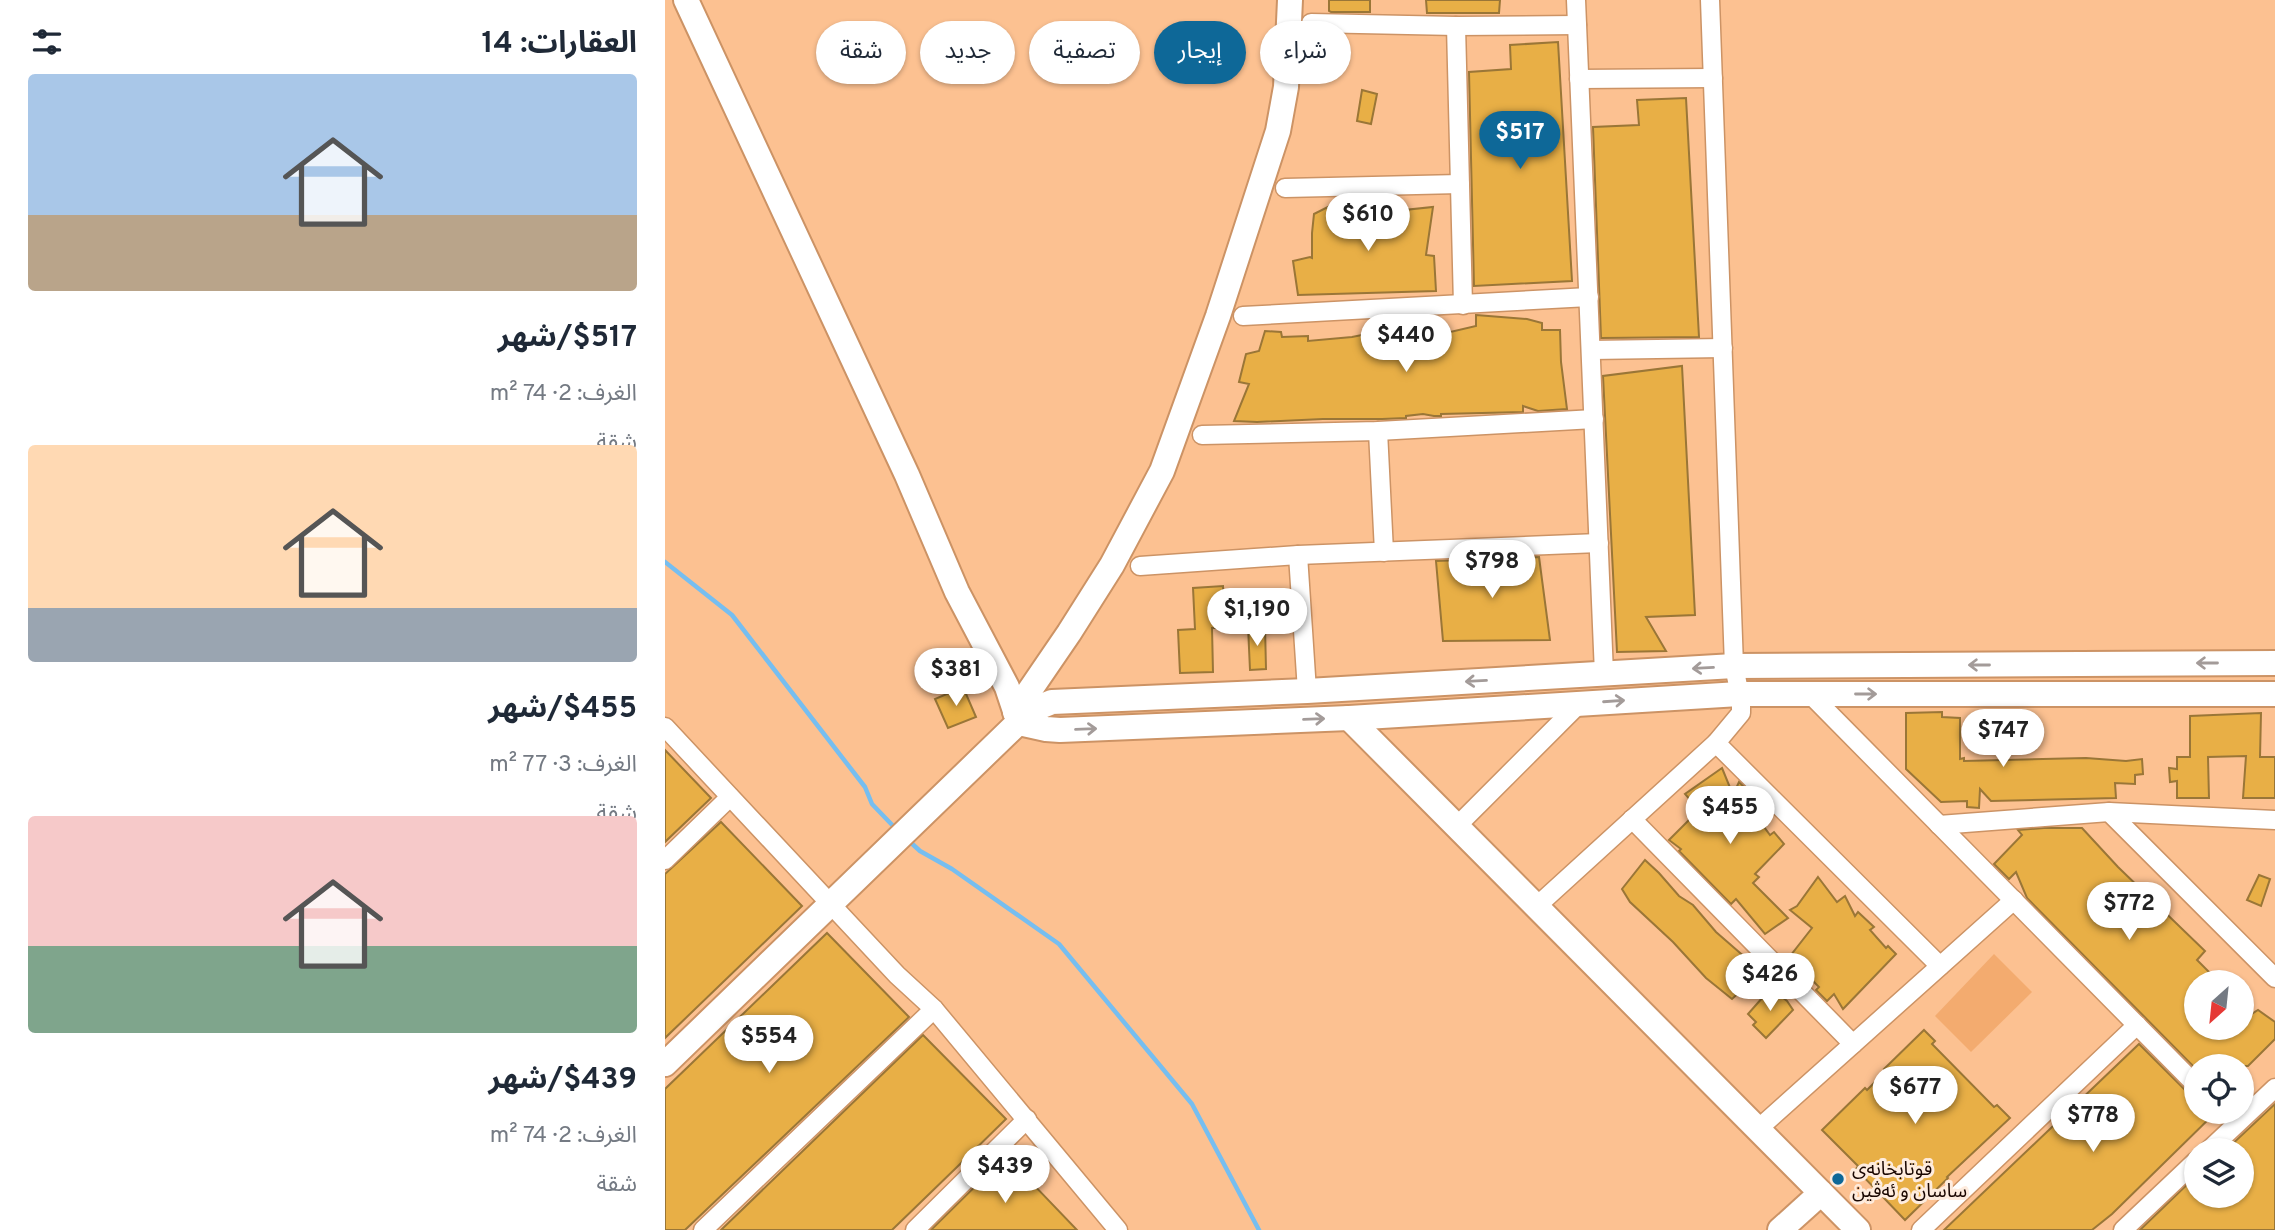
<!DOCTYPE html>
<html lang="ar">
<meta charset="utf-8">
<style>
body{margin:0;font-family:Overpass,"Noto Sans Arabic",sans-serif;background:#f2f2f3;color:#1f2937;direction:rtl;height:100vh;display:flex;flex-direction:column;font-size:26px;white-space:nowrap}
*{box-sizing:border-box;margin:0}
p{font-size:23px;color:#747a83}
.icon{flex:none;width:38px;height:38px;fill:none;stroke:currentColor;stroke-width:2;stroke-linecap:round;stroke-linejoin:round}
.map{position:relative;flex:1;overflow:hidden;direction:ltr}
.sheet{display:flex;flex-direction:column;background:#fff;width:665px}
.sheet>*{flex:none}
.banner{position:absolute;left:21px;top:21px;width:665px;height:63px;direction:rtl;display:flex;gap:14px}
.needle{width:46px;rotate:207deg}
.tools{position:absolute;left:1519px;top:970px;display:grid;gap:14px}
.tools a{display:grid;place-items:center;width:70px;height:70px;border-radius:50%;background:#fff;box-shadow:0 2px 5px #0004;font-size:35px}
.price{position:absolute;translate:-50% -60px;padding:0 16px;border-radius:24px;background:#fff;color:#222;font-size:23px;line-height:46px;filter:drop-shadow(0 2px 4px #0008)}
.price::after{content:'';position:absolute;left:50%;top:42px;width:21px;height:16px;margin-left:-10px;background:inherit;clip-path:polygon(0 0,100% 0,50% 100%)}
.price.active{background:#0e6898;color:#fff}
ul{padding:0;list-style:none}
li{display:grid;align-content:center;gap:14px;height:371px;padding:0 28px}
li span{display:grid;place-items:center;height:217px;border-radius:7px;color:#555}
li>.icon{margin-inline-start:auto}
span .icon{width:126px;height:126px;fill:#fffc;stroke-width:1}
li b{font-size:30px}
h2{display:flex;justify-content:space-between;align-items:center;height:84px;padding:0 28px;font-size:30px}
.tag{padding:0 24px;border-radius:32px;background:#fff;box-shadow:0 2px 5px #0004;font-size:24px;line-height:63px}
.tag.active{background:#0e6898;color:#fff}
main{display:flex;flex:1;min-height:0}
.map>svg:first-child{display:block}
.grass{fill:#f3ab6f}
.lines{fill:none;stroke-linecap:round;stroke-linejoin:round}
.stream{stroke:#76bef0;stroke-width:4.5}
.building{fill:#e8af46;stroke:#9a7637;stroke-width:2}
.street-casing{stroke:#cc9365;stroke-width:21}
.secondary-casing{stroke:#cc9365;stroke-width:28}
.street{stroke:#fff;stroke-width:18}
.secondary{stroke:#fff;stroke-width:24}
.oneway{stroke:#a39b99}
.poi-dot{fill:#0e6898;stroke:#feecde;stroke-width:2.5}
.labels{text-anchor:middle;stroke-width:6;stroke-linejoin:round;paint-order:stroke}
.poi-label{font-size:19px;fill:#190600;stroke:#feecde;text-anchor:start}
</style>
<main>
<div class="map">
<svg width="1610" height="1230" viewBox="0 0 1610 1230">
<rect width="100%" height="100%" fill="#fcc191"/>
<polygon class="grass" points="1329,954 1367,992 1306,1052 1270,1016"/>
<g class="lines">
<g class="stream">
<polyline points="0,562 67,615 200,787 207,804 231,829"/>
<polyline points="243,840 255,851 287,869 394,944 527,1104 594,1230"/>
</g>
</g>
<g class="building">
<polygon points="664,0 705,0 705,12 666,12 664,11"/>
<polygon points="761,0 835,0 834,13 762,13"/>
<polygon points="893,42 907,281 809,286 804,72 846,69 845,45"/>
<polygon points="697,90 712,94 706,124 692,121"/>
<polygon points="1021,98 1034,337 936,338 928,127 974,125 972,100"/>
<polygon points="671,200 684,201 682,216 768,207 761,255 769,256 771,291 633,295 628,261 645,257 647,258 647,233 649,214 671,203"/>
<polygon points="811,315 862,319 877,323 877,330 895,330 896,362 902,409 873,411 858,406 858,412 776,414 776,416 769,416 758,414 741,416 741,418 717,419 658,419 592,422 569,421 584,384 574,382 581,354 594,351 600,331 616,332 617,337 643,336 643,341 687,337 707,333 707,331 735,331 764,337 811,326"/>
<polygon points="1017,366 1030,615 981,617 1001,651 952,652 938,376"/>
<polygon points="874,557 885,640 778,641 771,561"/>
<polygon points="558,586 560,628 547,628 548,672 515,673 513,630 530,629 528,588"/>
<polygon points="583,626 600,626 601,669 585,670"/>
<polygon points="298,687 311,717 283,728 270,699"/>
<polygon points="1277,712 1277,717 1295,718 1295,759 1299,758 1299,761 1421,758 1461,761 1477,759 1478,774 1470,775 1470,784 1450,783 1451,798 1326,801 1315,789 1314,808 1302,807 1302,801 1276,802 1241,769 1241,713"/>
<polygon points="1596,713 1595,757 1610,757 1610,798 1578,798 1581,756 1543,757 1544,798 1512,798 1512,781 1505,782 1504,768 1512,769 1512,757 1525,757 1525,716"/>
<polygon points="0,750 46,798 0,842"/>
<polygon points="1057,768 1068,795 1074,782 1091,799 1083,805 1105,835 1109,832 1119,844 1090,874 1094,877 1088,883 1123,918 1100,934 1071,899 1066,904 1014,851 1016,849 1004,840 1034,810 1020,794"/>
<polygon points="56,822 137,906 0,1038 0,874"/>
<polygon points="1379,828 1417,828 1453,867 1540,951 1532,960 1548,976 1542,982 1531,982 1531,1027 1577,1027 1577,1020 1593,1010 1610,1022 1610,1039 1583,1066 1531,1066 1531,1069 1362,898 1351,872 1344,879 1329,864 1357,835 1353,830"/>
<polygon points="980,860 994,873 1014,896 1028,905 1051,932 1097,972 1067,999 1041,978 1008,942 965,902 957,889"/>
<polygon points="1594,875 1605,879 1596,906 1582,900"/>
<polygon points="1153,877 1172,902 1180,896 1190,916 1193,912 1209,927 1205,930 1221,948 1223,946 1231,954 1178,1009 1169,994 1162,1001 1151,990 1154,987 1136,969 1127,965 1131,960 1126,955 1147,928 1125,910 1132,906"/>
<polygon points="162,933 244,1017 20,1230 0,1230 0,1089"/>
<polygon points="1106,988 1122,1001 1128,1010 1101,1038 1088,1025 1091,1022 1083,1014"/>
<polygon points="1259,1030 1270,1041 1267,1044 1329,1107 1332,1105 1345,1118 1282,1177 1283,1178 1240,1220 1191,1169 1193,1166 1157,1130 1200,1088 1202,1090 1221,1071 1219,1069"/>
<polygon points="258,1035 341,1119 292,1167 227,1230 56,1230"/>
<polygon points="1474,1044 1523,1093 1531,1096 1531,1111 1552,1111 1447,1214 1427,1230 1279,1230"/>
<polygon points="1610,1104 1610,1230 1475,1230 1531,1176 1531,1195 1577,1195 1577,1150 1561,1150"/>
<polygon points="341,1156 412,1230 266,1230"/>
</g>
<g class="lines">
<defs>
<g id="street">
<polyline points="911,0 939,674"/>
<polyline points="646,23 791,26 912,25"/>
<polyline points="791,26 798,305"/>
<polyline points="914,79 1048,78"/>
<polyline points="620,188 795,184"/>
<polyline points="578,316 924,297"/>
<polyline points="926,350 1058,348"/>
<polyline points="713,431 719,552"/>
<polyline points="537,435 713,431 929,419"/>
<polyline points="633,555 642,691"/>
<polyline points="475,566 633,555 934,543"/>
<polyline points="1145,694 1531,1085"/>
<polyline points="0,727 232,975 269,1009 453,1230"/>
<polyline points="1051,743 1275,966"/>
<polyline points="1444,812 1610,978"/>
<polyline points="967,819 1188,1044"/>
<polyline points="1274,825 1444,812 1610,820"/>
<polyline points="792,826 914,704"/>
<polyline points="0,860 65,797"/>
<polyline points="872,906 1051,743 1076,713 1076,701 1069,666 1045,0"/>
<polyline points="1093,1129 1349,900"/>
<polyline points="1544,1150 1610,1088"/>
<polyline points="38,1230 269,1009"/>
<polyline points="250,1230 362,1119"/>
<polyline points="1256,1230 1472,1025"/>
<polyline points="1458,1230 1531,1161"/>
</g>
<g id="secondary">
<polyline points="21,0 242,475 292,592 342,687 354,723"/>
<polyline points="350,712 404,633 447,565 497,471 553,316 613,131 621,87 625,0"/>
<polyline points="684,718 1193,1230"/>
<polyline points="354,723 381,729 395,730 684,718 1074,694 1610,694"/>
<polyline points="0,1064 359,717 372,708 387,702 642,691 1069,666 1610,663"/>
<polyline points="1115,1230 1156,1193"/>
</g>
</defs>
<use href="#street" class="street-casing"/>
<use href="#secondary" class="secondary-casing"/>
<use href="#street" class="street"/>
<use href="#secondary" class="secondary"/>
</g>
<defs><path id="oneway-shaft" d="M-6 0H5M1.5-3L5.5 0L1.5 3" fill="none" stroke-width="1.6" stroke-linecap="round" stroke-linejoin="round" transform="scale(1.75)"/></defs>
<g class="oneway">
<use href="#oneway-shaft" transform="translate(1542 663) rotate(180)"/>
<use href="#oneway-shaft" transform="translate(1314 665) rotate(180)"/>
<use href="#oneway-shaft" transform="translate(1038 668) rotate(177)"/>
<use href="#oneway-shaft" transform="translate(811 681) rotate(177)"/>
<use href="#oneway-shaft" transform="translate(1201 694)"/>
<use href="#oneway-shaft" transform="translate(949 701) rotate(-4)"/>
<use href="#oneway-shaft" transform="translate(649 719) rotate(-2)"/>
<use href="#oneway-shaft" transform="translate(421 729) rotate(-2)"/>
</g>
<circle class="poi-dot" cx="1173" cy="1179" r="7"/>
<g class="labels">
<g class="poi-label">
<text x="1187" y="1175">قوتابخانەی<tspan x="1187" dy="22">ساسان و ئەڤین</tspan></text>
</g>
</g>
</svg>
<div class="tools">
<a><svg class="needle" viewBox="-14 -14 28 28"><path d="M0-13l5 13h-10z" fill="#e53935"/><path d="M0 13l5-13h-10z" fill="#747a83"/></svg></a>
<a><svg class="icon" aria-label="locate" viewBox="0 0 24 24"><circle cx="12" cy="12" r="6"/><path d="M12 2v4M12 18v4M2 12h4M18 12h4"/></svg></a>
<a><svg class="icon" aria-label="layers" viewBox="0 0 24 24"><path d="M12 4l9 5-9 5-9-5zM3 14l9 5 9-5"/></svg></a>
</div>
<b class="price active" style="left:855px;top:171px">$517</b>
<b class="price" style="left:703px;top:253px">$610</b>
<b class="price" style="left:741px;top:374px">$440</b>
<b class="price" style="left:827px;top:600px">$798</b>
<b class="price" style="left:592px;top:648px">$1,190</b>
<b class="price" style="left:291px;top:708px">$381</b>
<b class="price" style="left:1338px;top:769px">$747</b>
<b class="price" style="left:1065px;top:846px">$455</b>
<b class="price" style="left:1464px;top:942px">$772</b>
<b class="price" style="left:1105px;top:1013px">$426</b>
<b class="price" style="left:104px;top:1075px">$554</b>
<b class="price" style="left:1250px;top:1126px">$677</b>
<b class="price" style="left:1428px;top:1154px">$778</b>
<b class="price" style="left:340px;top:1205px">$439</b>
<div class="banner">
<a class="tag">شراء</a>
<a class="tag active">إيجار</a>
<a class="tag">تصفية</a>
<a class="tag">جديد</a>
<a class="tag">شقة</a>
</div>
</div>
<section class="sheet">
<h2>العقارات: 14<svg class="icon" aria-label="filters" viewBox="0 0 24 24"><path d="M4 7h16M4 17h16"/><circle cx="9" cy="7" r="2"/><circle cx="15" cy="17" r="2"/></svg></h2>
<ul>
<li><span style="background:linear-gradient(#a9c7e8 65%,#b9a48a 0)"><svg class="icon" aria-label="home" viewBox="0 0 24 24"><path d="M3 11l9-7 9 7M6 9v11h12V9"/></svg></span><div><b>$517/شهر</b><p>الغرف: 2 · 74 m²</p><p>شقة</p></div></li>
<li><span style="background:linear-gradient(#ffd9b3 75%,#9aa5b1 0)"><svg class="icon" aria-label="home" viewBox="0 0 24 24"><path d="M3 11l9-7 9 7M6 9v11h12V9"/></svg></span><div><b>$455/شهر</b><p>الغرف: 3 · 77 m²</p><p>شقة</p></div></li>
<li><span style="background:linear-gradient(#f6c9c9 60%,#7fa58c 0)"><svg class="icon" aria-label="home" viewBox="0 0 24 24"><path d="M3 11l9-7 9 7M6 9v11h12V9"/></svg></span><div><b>$439/شهر</b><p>الغرف: 2 · 74 m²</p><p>شقة</p></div></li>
</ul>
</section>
</main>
